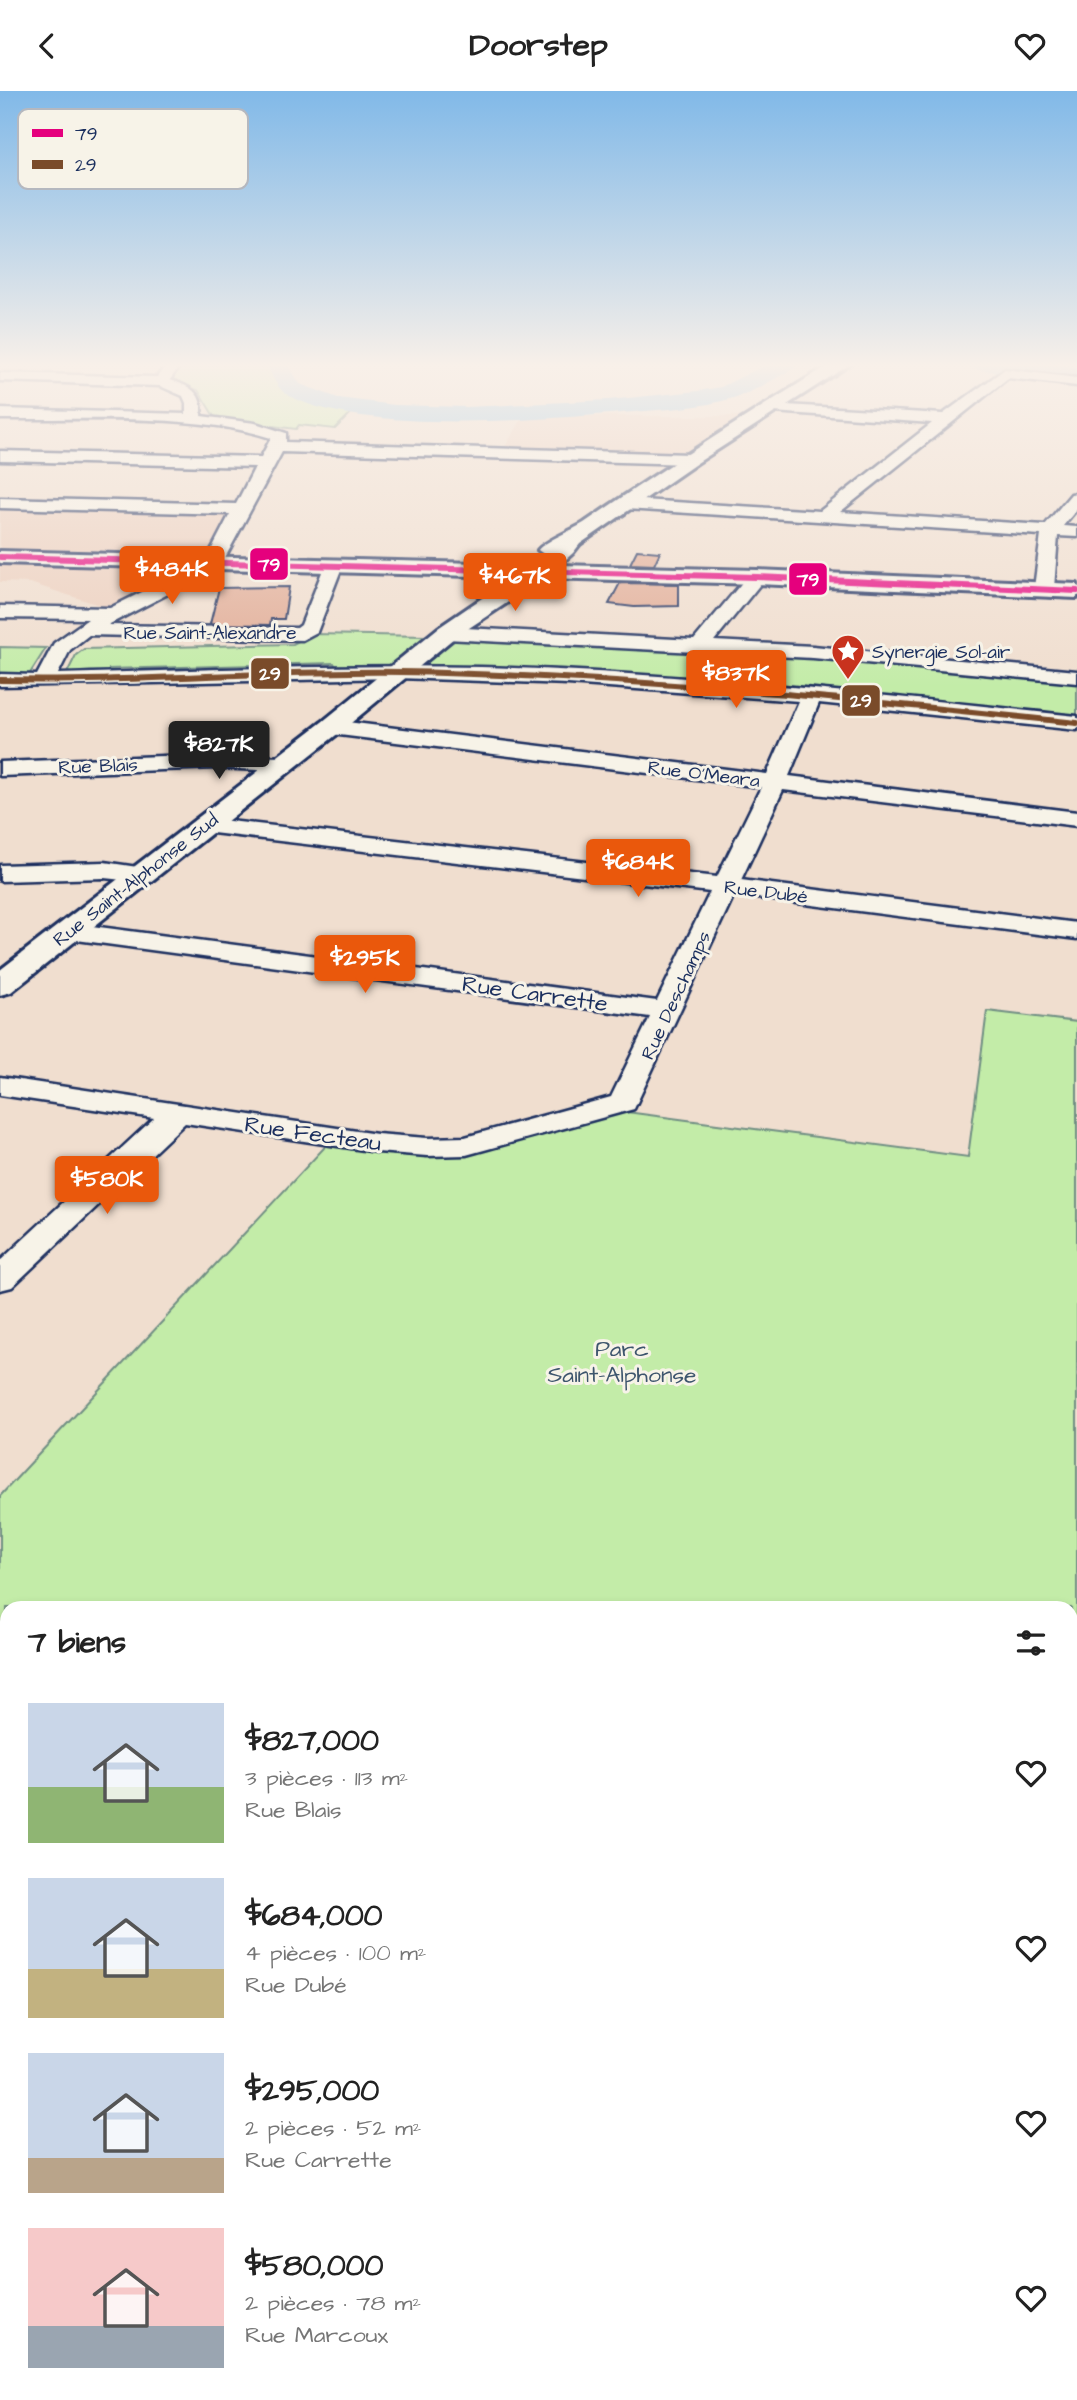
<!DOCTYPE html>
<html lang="fr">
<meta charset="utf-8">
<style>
body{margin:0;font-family:"Architects Daughter",sans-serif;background:#f2f2f2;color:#222;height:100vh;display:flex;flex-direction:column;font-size:26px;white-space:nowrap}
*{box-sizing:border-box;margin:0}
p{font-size:23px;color:#767676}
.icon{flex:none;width:38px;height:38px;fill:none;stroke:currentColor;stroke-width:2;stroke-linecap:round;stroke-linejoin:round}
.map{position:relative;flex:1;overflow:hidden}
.side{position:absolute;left:0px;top:1510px;width:1078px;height:800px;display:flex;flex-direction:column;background:#fff;border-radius:21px 21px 0 0;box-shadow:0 4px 10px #0003}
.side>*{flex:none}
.price{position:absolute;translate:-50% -60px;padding:0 16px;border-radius:7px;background:#ea580c;color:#fff;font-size:23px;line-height:46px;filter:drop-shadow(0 2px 4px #0008)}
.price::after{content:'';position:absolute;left:50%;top:42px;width:21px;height:16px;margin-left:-10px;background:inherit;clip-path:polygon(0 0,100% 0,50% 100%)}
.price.on{background:#222;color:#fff}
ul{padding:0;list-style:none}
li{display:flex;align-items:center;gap:21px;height:175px;padding:0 28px}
li span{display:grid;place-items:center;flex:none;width:196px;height:140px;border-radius:0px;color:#555}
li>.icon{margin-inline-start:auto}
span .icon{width:84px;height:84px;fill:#fffc;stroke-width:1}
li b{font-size:30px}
h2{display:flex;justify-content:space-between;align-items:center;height:84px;padding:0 28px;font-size:30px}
header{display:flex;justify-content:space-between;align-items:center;height:91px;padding:0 28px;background:#fff;font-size:32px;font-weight:700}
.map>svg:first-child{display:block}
.built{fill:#eccfbe}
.green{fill:#c3eca8;stroke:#6f8e83;stroke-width:2}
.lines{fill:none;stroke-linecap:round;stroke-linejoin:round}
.river{fill:#87c1e7;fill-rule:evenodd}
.building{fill:#e1ac96;stroke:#1b2f5e;stroke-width:2}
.minor-casing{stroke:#1b2f5e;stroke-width:5}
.tertiary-casing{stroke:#1b2f5e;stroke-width:6}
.secondary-casing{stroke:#1b2f5e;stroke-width:6}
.minor{fill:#f7f3e8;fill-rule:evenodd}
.tertiary{fill:#f7f3e8;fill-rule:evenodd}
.secondary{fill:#f7f3e8;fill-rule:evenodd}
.bus-1-casing{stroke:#f7f3e8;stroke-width:10}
.bus-2-casing{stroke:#f7f3e8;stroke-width:10}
.bus-1{stroke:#e5007d;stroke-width:6}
.bus-2{stroke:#7a4b2a;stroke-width:6}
.labels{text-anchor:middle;stroke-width:6;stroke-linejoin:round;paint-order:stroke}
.far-street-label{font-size:19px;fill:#1b2f5e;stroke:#f7f3e8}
.far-poi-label{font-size:19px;fill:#1b2f5e;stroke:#f7f3e8;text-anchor:start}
.street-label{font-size:23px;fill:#1b2f5e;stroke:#f7f3e8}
.park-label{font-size:23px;fill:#3d556d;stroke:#f7f3e8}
.key{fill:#f7f3e8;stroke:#b5b8bf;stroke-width:2}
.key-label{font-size:19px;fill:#1b2f5e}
.line-badge{stroke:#f7f3e8;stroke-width:2.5}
.badge-label{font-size:19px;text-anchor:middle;font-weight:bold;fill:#fff}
</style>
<header><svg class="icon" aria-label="back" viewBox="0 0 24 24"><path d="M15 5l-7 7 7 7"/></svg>Doorstep<svg class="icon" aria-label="heart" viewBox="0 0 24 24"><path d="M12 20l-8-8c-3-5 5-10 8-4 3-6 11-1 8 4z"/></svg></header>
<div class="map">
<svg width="1077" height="2309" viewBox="0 0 1077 2309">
<rect width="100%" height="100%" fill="#f0decf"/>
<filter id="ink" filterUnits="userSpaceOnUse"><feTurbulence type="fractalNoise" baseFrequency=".0143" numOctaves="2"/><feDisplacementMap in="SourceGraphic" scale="14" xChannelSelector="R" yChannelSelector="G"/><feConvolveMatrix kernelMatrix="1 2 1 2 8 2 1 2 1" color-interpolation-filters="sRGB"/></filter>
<g filter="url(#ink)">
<g class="built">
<polygon points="524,325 759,325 690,368 501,362"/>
<polygon points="0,414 236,420 202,474 115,519 30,492 0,491"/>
<polygon points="7,1655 7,2303 686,2303 688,2309 0,2309 0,1663"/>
</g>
<g class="green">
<path d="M 223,272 L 276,272 C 277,306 331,312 356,317 L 335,338 L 299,334 L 296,338 L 225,329 L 215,327 L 198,299 L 170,291 L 175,276 Z"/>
<polygon points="312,543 426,545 386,577 337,578 334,572 109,578 108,584 72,585 67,582 76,564 84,558 293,553"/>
<polygon points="455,549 788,564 1077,592 1077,627 419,578"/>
<polygon points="0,556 46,557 29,584 0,586"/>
<polygon points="987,920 1077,931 1077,2210 1071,2204 1071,1517 7,1517 7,1578 0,1573 0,1405 335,1045 427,1056 604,1018 968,1066"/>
</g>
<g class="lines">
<g class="river">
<path d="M 265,272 L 287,272 L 300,293 L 338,307 L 395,314 L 466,316 L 608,309 L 698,300 L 721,296 L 769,272 L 798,272 L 795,277 C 775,287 754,301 733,307 C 702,317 665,318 633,321 C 549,328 358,345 286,303 C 277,298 271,281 265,272 Z"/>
<polygon points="969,272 1042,272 1077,276 1077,290 980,279 972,277"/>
</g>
</g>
<g class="building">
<polygon points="637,459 660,461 654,474 630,473"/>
<polygon points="620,492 679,493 679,515 634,516 609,513"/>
<polygon points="289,496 284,528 271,528 270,534 210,533 219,497"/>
</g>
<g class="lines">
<defs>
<g id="minor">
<path d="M 167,272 L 180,274 L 170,289 C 190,295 204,302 201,325 L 255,332 L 286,342 L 286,351 L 690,363 L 698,368 L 690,373 L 282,361 L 220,476 L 108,534 L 297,537 L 301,534 L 324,476 L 326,472 L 340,472 L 342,476 L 317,541 L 302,549 L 89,544 L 70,559 L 58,583 C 199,579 340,573 481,576 C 681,582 879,604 1077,625 L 1077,639 L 819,612 L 789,685 L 1077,721 L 1077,735 L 783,699 L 741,789 L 1077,832 L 1077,848 L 734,804 L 634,1018 L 466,1064 L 427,1065 L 377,1061 L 185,1032 L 12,1196 L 0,1199 L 0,1170 L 154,1027 L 0,1004 L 0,986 L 377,1043 L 427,1047 L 465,1046 L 611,1006 L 650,926 L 69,848 L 60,846 L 56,840 L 60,834 L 69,832 L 657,910 L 710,801 L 204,741 L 195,739 L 192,734 L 195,729 L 204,727 L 717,786 L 761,696 L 331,643 L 323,641 L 320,636 L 323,631 L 331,629 L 767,683 L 799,610 L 568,593 L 398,587 L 0,595 L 0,583 L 37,584 L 54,552 L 88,528 L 0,527 L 0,515 L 110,517 L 206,469 L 230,423 L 0,417 L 0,407 L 236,413 L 255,376 L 0,370 L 0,360 L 261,366 L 271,347 C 194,322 82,329 0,328 L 0,318 L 186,323 L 186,312 L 183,305 L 160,295 L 0,290 L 0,282 L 157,286 Z"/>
<polygon points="1005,278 1077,287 1077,295 1008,287 840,421 1045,434 1071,403 1077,402 1077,418 1063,435 1077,436 1077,446 1058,445 1054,497 1051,501 1044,503 1034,497 1041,444 625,418 616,413 625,408 820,420 932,332 773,321 768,319 765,316 768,313 943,323"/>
<polygon points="757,480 766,486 714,550 813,555 1077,580 1077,592 813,567 446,548 439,546 436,542 439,538 446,536 694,549 750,482"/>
<polygon points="217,663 280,666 288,668 291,673 288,678 280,680 217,677 0,685 0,671"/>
<polygon points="104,771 151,778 155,783 151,788 142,791 104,787 0,790 0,774"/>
<polygon points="0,1554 7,1556 7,1590 0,1588"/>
<polygon points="7,1636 7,1677 0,1680 0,1639"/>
<polygon points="688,2303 747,2303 749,2309 690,2309"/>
</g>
<polygon id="tertiary" points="0,460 757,479 1077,493 1077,507 757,493 0,472"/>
<path id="secondary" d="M 832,272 L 852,272 L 697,372 L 580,453 L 573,462 L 546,486 L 454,547 L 340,641 L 11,901 L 0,904 L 0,879 L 322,631 L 438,537 L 545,464 L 538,459 C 545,450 573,439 584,432 C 665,376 748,324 832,272 Z"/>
</defs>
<use href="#minor" class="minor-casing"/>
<use href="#tertiary" class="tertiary-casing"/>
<use href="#secondary" class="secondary-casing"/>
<use href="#minor" class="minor"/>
<use href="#tertiary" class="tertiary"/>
<use href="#secondary" class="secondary"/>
<defs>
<polyline id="bus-1" points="0,466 757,486 1077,500"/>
<path id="bus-2" d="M 0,589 C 134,592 267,579 401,581 C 627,585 852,608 1077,632"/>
</defs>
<use href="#bus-1" class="bus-1-casing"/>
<use href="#bus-2" class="bus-2-casing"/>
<use href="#bus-1" class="bus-1"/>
<use href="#bus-2" class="bus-2"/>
</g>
</g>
<linearGradient id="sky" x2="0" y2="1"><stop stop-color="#81b9e8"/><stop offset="0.46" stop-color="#f8f0e9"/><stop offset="1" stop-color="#f8f0e9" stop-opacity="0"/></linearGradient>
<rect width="1077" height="596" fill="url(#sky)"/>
<defs>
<symbol id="sight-pin" viewBox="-11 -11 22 30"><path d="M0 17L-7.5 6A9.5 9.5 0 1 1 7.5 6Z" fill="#c8321e" stroke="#f7f3e8"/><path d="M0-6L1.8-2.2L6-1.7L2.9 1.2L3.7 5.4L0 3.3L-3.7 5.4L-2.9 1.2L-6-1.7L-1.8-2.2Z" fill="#fff"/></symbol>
</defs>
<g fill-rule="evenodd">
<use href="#sight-pin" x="829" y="541" width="38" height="52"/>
</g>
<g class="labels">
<g class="far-street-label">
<text x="210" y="548">Rue Saint-Alexandre</text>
<text transform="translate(98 674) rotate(-2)" y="7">Rue Blais</text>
<text transform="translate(704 682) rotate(7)" y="7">Rue O'Meara</text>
<text transform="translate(135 788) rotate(-38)" y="7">Rue Saint-Alphonse Sud</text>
<text transform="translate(766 800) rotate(7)" y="7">Rue Dubé</text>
<text transform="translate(675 904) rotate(-65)" y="7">Rue Deschamps</text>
</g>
<g class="far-poi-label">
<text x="872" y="567">Synergie Sol-air</text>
</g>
<g class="street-label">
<text transform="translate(535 902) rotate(8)" y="8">Rue Carrette</text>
<text transform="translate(313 1042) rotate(8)" y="8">Rue Fecteau</text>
</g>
<g class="park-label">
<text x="622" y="1265">Parc<tspan x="622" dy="26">Saint-Alphonse</tspan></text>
</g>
</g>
<rect x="18" y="18" width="230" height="80" rx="10" class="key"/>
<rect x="32" y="38" width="31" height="8" fill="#e5007d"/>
<rect x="32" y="69" width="31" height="9" fill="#7a4b2a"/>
<g class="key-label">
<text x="75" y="49">79</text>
<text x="75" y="80">29</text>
</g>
<g class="line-badge">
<rect x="249" y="456" width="40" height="34" rx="7" fill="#e5007d"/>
<rect x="788" y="471" width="40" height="34" rx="7" fill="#e5007d"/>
<rect x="250" y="566" width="40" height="33" rx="7" fill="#7a4b2a"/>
<rect x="841" y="593" width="40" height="33" rx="7" fill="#7a4b2a"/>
</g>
<g class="badge-label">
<text x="269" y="480">79</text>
<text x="808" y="495">79</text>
<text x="270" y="589">29</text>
<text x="861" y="616">29</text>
</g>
</svg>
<b class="price" style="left:172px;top:515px">$484K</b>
<b class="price" style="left:515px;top:522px">$467K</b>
<b class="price" style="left:736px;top:619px">$837K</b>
<b class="price on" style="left:219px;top:690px">$827K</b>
<b class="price" style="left:638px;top:808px">$684K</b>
<b class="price" style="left:365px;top:904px">$295K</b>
<b class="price" style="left:107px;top:1125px">$580K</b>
<section class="side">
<h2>7 biens<svg class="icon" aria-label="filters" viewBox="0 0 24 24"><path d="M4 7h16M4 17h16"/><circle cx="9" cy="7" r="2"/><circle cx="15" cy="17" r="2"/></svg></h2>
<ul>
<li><span style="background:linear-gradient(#c9d6e8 60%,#8fb573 0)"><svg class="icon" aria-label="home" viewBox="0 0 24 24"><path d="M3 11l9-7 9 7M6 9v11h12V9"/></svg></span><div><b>$827,000</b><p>3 pièces · 113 m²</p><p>Rue Blais</p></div><svg class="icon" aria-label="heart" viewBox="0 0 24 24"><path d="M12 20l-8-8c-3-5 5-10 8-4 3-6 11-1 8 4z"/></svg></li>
<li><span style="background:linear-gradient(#c9d6e8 65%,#c2b280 0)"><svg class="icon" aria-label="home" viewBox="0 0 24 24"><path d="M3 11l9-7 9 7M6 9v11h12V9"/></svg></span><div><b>$684,000</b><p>4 pièces · 100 m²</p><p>Rue Dubé</p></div><svg class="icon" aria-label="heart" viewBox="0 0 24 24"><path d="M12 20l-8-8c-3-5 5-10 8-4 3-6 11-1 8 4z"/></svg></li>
<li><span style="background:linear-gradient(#c9d6e8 75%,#b9a48a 0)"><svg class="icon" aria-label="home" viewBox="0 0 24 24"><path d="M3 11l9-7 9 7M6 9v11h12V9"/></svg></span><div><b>$295,000</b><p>2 pièces · 52 m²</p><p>Rue Carrette</p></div><svg class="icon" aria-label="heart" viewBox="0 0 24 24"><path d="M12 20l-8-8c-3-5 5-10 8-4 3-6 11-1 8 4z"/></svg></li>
<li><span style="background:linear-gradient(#f6c9c9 70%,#9aa5b1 0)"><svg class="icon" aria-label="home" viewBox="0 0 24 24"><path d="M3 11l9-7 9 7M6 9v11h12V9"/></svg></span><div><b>$580,000</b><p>2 pièces · 78 m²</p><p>Rue Marcoux</p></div><svg class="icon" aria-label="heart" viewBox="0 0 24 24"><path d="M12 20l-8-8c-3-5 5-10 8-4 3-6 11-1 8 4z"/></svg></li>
</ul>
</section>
</div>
